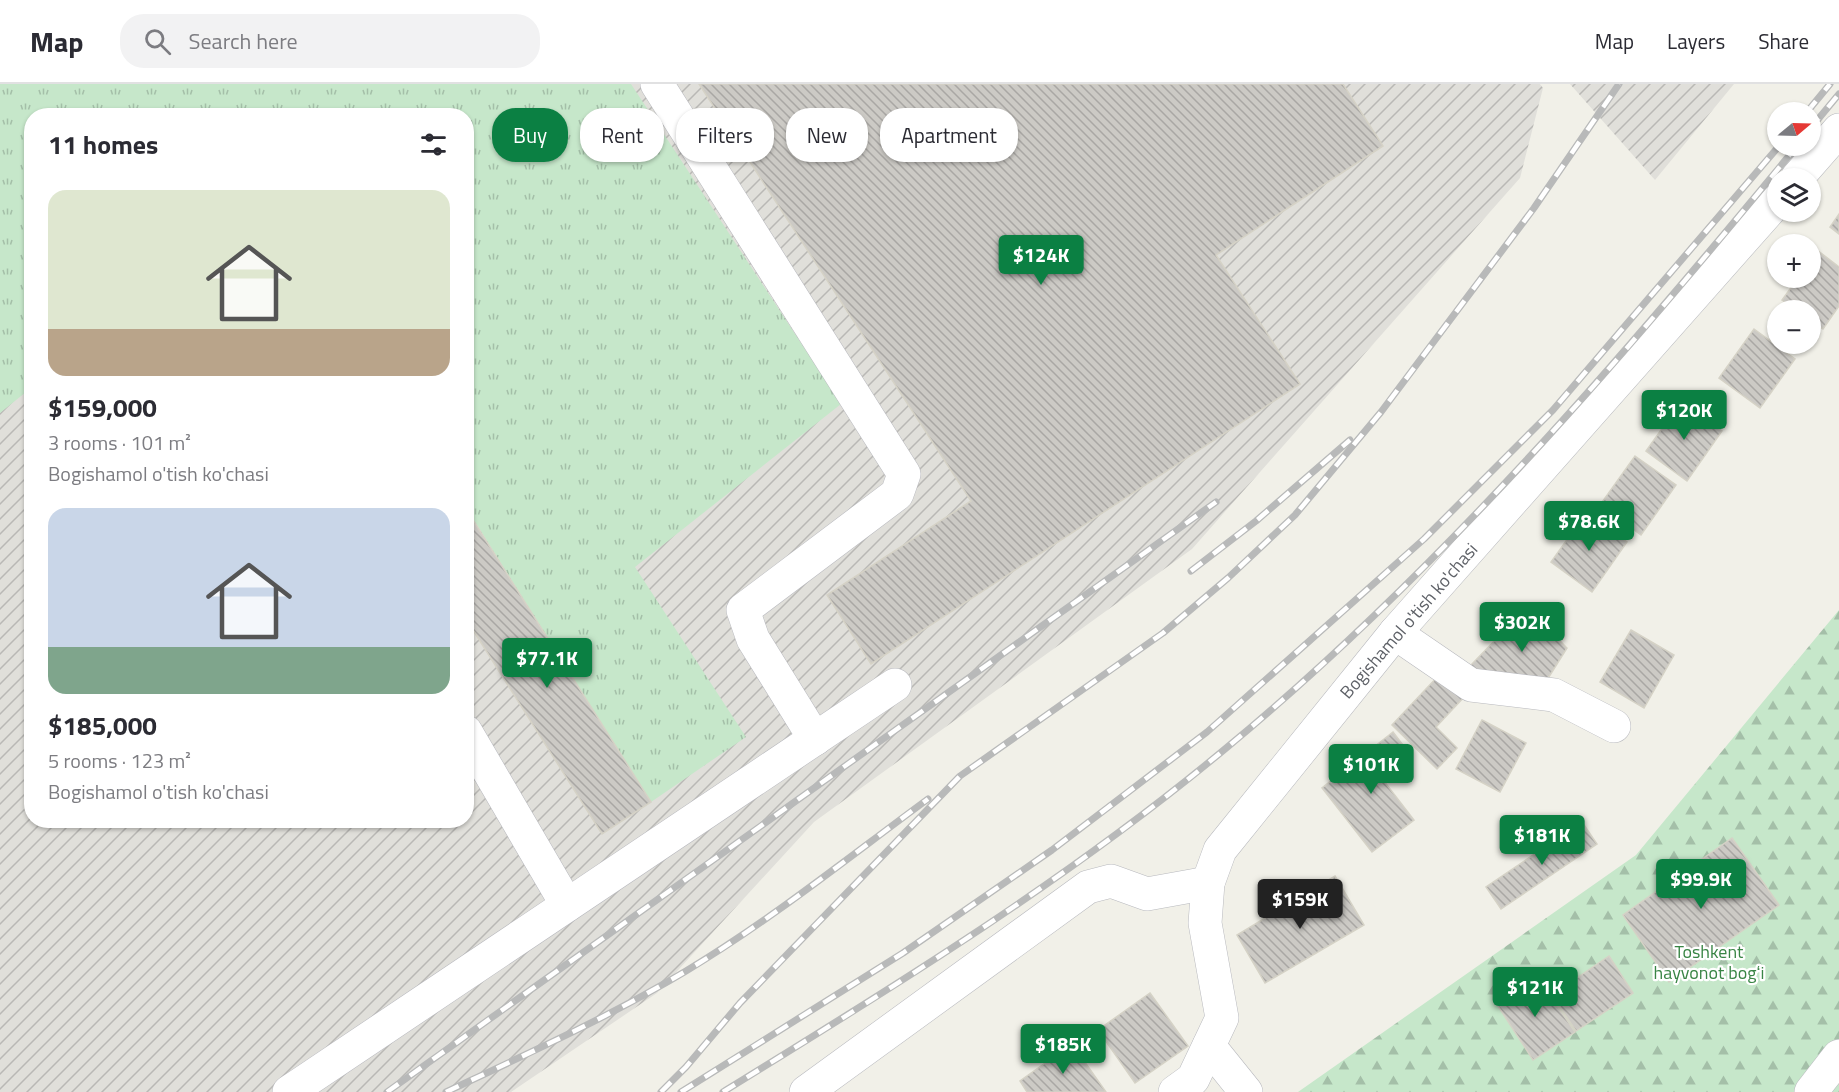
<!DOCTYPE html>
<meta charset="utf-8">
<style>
body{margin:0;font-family:"Titillium Web",sans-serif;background:#f2f2f3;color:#2b2b33;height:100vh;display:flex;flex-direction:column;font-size:22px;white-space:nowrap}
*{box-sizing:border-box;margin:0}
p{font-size:20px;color:#7c7c81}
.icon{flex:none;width:33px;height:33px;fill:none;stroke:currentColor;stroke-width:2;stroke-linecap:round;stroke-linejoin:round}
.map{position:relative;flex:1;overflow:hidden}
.sheet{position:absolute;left:24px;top:24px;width:450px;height:720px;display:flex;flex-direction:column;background:#fff;border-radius:24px;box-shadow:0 2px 4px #0004}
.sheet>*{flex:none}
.hud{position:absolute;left:492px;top:24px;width:570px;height:54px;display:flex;gap:12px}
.needle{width:39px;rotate:71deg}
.tools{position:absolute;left:1767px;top:18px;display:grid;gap:12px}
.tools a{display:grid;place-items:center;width:54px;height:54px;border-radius:50%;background:#fff;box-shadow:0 2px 4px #0004;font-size:30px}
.price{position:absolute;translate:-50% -51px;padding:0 14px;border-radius:6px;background:#0b8043;color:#fff;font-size:20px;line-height:39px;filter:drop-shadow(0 2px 3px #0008)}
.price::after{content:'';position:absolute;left:50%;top:36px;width:18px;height:14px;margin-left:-9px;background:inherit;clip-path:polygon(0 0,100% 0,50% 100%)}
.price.active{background:#222;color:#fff}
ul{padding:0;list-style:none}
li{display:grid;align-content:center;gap:12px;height:318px;padding:0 24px}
li span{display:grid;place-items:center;height:186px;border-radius:18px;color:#555}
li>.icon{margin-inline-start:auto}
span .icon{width:108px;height:108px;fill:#fffc;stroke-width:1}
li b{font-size:26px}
h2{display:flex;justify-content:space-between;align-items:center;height:72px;padding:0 24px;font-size:26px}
.pill{padding:0 21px;border-radius:24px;background:#fff;box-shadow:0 2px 4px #0004;font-size:21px;line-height:54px}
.pill.active{background:#0b8043;color:#fff}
header{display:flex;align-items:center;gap:36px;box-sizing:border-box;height:84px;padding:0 30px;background:#fff;border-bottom:2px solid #e1e1e2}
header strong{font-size:28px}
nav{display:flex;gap:33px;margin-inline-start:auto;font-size:21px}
.search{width:420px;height:54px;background:#f2f2f3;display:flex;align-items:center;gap:15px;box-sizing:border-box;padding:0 21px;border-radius:24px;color:#7c7c81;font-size:22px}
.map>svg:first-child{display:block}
.industrial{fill:url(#industrial-furrows);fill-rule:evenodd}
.grass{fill:url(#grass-tufts)}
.forest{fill:url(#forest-firs)}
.building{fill:url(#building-back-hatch);stroke:#d5d2c6;stroke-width:1.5}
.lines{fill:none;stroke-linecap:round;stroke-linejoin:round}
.minor-casing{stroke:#b8b9be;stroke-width:34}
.minor{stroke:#fff;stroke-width:33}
.rail-casing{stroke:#b8b9b9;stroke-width:7}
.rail{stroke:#fff;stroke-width:4.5;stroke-dasharray:14;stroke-linecap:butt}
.labels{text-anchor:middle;stroke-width:4.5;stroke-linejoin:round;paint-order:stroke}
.street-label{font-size:18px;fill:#5f6268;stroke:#fff}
.park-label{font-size:18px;fill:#398545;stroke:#fff}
</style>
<header>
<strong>Map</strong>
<div class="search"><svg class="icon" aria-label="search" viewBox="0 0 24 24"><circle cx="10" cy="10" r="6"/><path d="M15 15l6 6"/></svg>Search here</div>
<nav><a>Map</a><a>Layers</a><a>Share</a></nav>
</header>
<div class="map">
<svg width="1839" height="1008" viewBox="0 0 1839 1008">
<defs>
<pattern id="industrial-furrows" width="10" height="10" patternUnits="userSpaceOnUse" patternTransform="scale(1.5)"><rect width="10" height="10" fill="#e0dfda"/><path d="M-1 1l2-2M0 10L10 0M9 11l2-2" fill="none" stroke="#b9b8b5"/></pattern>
<pattern id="grass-tufts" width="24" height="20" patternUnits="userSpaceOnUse" patternTransform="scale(1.5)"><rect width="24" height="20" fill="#c6e7ca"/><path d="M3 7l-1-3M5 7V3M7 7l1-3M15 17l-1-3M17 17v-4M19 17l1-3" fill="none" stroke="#a4bfa8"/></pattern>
<pattern id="forest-firs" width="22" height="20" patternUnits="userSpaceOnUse" patternTransform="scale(1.5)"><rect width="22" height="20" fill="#c6e7ca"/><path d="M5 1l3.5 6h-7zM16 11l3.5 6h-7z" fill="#a4bfa8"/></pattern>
<pattern id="building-back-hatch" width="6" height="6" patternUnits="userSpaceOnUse" patternTransform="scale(1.5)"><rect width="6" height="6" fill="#cccac5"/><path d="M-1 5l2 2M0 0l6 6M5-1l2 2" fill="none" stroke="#a9a7a4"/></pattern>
</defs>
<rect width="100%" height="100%" fill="#f1f0e8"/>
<g class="industrial">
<path d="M 0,0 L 1540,0 L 1543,4 L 1520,94 L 1192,465 L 814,738 L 657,909 L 511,1008 L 0,1008 ZM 32,32 L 466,32 L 466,736 L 32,736 Z"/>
<polygon points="1570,0 1734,0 1655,96"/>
</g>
<polygon class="grass" points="0,0 631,0 841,320 635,483 746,653 651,718 467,425 466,32 32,32 31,304 0,329"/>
<polygon class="forest" points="1839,526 1839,1008 1298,1008 1636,771"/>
<g class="building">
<polygon points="699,0 1343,0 1383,62 1216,171 1300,300 871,580 827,511 971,417"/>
<polygon points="1839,130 1839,150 1830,143"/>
<polygon points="1817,166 1839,183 1839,222 1823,245 1810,236 1810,226 1797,226 1782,216 1798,194 1810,194 1810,175"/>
<polygon points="1754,245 1795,275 1760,324 1719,294"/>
<polygon points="1681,318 1722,347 1687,397 1646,367"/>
<polygon points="1635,372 1676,401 1641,451 1600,421"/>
<polygon points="466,425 651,718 602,750 466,535"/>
<polygon points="1586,429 1627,458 1592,508 1551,478"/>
<polygon points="1527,523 1567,564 1542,604 1494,597 1470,582"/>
<polygon points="1631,546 1674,571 1644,624 1600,598"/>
<polygon points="1441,589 1465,612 1436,643 1457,664 1437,685 1392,641"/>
<polygon points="1482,636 1526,659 1500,708 1456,685"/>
<polygon points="1393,648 1409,669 1380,692 1414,736 1372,768 1322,704"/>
<polygon points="1582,738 1597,760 1501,825 1486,803"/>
<polygon points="1732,754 1779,821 1669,898 1623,831"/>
<polygon points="1335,792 1364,841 1265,899 1237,851"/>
<polygon points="1609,872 1633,909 1576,947 1552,911"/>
<polygon points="1537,892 1575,948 1533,976 1496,919"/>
<polygon points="1150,909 1188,962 1135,999 1098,946"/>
<polygon points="1072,960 1106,1008 1027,1008 1020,997"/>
</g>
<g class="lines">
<defs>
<g id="minor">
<polyline points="657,0 904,390 897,410 743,526 753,555 815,655"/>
<polyline points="1797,94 1839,46"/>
<polyline points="1395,549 1471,601 1554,611 1614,642"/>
<polyline points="466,648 567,821"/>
<polyline points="1209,962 1246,1008"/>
<polyline points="289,1008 895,601"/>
<polyline points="806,1008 1088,803 1111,797 1147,810 1208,799"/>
<polyline points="1175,1008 1193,995 1222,934 1205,839 1208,799 1220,766 1395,549 1778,116"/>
<polyline points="1811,1008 1839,972"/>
</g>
</defs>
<use href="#minor" class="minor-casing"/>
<use href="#minor" class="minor"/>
<defs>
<g id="rail">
<polyline points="1807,28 1830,0"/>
<polyline points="1810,45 1839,10"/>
<polyline points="1191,487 1256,437 1350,356"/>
<polyline points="387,1008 1216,418"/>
<path d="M 446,1008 C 527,970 609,933 686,887 C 771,836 849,773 928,715"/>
<polyline points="661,1008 686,983 740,919 960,692 1163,549 1228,494 1295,431 1381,328 1534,124 1619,0"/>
<polyline points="681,1008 903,869 1052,766 1207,648 1424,455 1553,326 1779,62"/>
<path d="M 723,1008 C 895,902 1069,795 1225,665 C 1439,488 1621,276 1797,62"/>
</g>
</defs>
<use href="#rail" class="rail-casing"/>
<use href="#rail" class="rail"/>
</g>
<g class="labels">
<g class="street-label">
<text transform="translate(1409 537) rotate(-49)" y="6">Bogishamol o'tish ko'chasi</text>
</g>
<g class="park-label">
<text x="1709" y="874">Toshkent<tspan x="1709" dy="21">hayvonot bogʻi</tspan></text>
</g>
</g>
</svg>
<div class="tools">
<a><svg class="needle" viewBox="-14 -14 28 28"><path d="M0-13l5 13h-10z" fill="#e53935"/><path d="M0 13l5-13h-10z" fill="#7c7c81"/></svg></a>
<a><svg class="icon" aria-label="layers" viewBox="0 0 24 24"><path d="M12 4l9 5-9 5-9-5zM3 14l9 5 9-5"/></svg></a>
<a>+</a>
<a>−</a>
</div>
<b class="price" style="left:1041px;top:202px">$124K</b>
<b class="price" style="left:1684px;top:357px">$120K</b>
<b class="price" style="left:1589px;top:468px">$78.6K</b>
<b class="price" style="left:1522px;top:569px">$302K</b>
<b class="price" style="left:547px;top:605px">$77.1K</b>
<b class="price" style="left:1371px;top:711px">$101K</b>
<b class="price" style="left:1542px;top:782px">$181K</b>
<b class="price" style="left:1701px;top:826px">$99.9K</b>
<b class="price active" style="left:1300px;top:846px">$159K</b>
<b class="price" style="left:1535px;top:934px">$121K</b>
<b class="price" style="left:1063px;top:991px">$185K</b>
<div class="hud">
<a class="pill active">Buy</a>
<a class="pill">Rent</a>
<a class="pill">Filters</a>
<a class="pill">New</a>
<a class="pill">Apartment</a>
</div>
<section class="sheet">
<h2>11 homes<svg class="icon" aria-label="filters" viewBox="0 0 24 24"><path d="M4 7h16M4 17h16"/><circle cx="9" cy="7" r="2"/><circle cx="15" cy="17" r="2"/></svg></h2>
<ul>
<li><span style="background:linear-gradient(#dfe7d0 75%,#b9a48a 0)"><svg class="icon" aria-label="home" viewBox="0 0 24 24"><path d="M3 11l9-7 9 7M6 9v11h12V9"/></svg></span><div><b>$159,000</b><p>3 rooms · 101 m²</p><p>Bogishamol o'tish ko'chasi</p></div></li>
<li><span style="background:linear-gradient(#c9d6e8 75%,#7fa58c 0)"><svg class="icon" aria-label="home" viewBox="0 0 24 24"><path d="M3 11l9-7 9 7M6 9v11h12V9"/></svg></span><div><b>$185,000</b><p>5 rooms · 123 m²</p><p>Bogishamol o'tish ko'chasi</p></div></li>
</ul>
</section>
</div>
